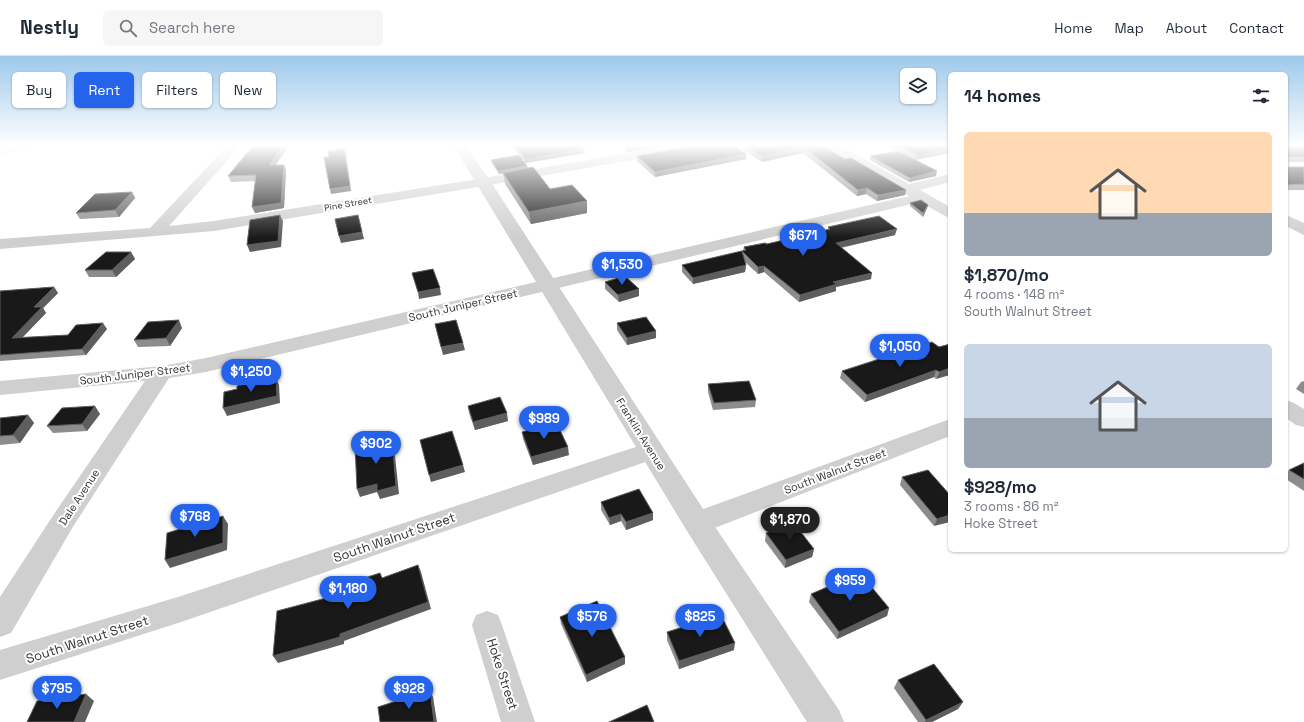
<!DOCTYPE html>
<meta charset="utf-8">
<style>
body{margin:0;font-family:"Space Grotesk",sans-serif;background:#f6f6f7;color:#1f2937;height:100vh;display:flex;flex-direction:column;font-size:15px;white-space:nowrap}
*{box-sizing:border-box;margin:0}
p{font-size:13px;color:#747a83}
.icon{flex:none;width:22px;height:22px;fill:none;stroke:currentColor;stroke-width:2;stroke-linecap:round;stroke-linejoin:round}
.map{position:relative;flex:1;overflow:hidden}
.drawer{position:absolute;left:948px;top:16px;width:340px;height:480px;display:flex;flex-direction:column;background:#fff;border-radius:6px;box-shadow:0 1px 3px #0004}
.drawer>*{flex:none}
.top-card{position:absolute;left:12px;top:16px;width:380px;height:36px;display:flex;gap:8px}
.tools{position:absolute;left:900px;top:12px;display:grid;gap:8px}
.tools a{display:grid;place-items:center;width:36px;height:36px;border-radius:6px;background:#fff;box-shadow:0 1px 3px #0004;font-size:20px}
.price{position:absolute;translate:-50% -34px;padding:0 9px;border-radius:14px;background:#2563eb;color:#fff;font-size:13px;line-height:26px;filter:drop-shadow(0 1px 2px #0008)}
.price::after{content:'';position:absolute;left:50%;top:24px;width:12px;height:9px;margin-left:-6px;background:inherit;clip-path:polygon(0 0,100% 0,50% 100%)}
.price.selected{background:#222;color:#fff}
ul{padding:0;list-style:none}
li{display:grid;align-content:center;gap:8px;height:212px;padding:0 16px}
li span{display:grid;place-items:center;height:124px;border-radius:6px;color:#555}
li>.icon{margin-inline-start:auto}
span .icon{width:72px;height:72px;fill:#fffc;stroke-width:1}
li b{font-size:17px}
h2{display:flex;justify-content:space-between;align-items:center;height:48px;padding:0 16px;font-size:17px}
.chip{padding:0 14px;border-radius:6px;background:#fff;box-shadow:0 1px 3px #0004;font-size:14px;line-height:36px}
.chip.selected{background:#2563eb;color:#fff}
header{display:flex;align-items:center;gap:24px;box-sizing:border-box;height:56px;padding:0 20px;background:#fff;border-bottom:1px solid #e0e1e3}
header strong{font-size:19px}
nav{display:flex;gap:22px;margin-inline-start:auto;font-size:14px}
.search{width:280px;height:36px;background:#f6f6f7;display:flex;align-items:center;gap:10px;box-sizing:border-box;padding:0 14px;border-radius:6px;color:#747a83;font-size:15px}
.map>svg:first-child{display:block}
.lines{fill:none;stroke-linecap:round;stroke-linejoin:round}
.stream{stroke:#cce8ef;stroke-width:4}
.minor{fill:#cfcfcf;fill-rule:evenodd}
.tertiary{fill:#cfcfcf;fill-rule:evenodd}
.wall{fill:#8c8c8c}
.shaded-wall{fill:#5e5e5e}
.building{fill:#191919;stroke:#5e5e5e}
.labels{text-anchor:middle;stroke-width:4;stroke-linejoin:round;paint-order:stroke}
.far-street-label{font-size:9px;fill:#323232;stroke:#fff}
.street-label{font-size:11px;fill:#323232;stroke:#fff}
.near-street-label{font-size:13px;fill:#323232;stroke:#fff}
</style>
<header>
<strong>Nestly</strong>
<div class="search"><svg class="icon" aria-label="search" viewBox="0 0 24 24"><circle cx="10" cy="10" r="6"/><path d="M15 15l6 6"/></svg>Search here</div>
<nav><a>Home</a><a>Map</a><a>About</a><a>Contact</a></nav>
</header>
<div class="map">
<svg width="1304" height="666" viewBox="0 0 1304 666">
<rect width="100%" height="100%" fill="#fff"/>
<g class="lines">
<polyline class="stream" points="0,97 36,89"/>
<g class="minor">
<polygon points="228,89 241,89 169,170 214,165 484,122 674,89 700,89 699,92 694,93 484,130 214,175 0,193 0,183 150,172"/>
<polygon points="824,89 839,89 909,128 950,118 950,126 920,134 950,151 950,162 945,160 920,146 206,316 169,322 74,469 11,577 0,581 0,541 56,455 145,325 0,339 0,325 162,310 206,302 909,140 825,92"/>
<polygon points="1286,159 1304,167 1304,179 1286,170"/>
<polygon points="1286,344 1294,347 1304,353 1304,371 1296,369 1286,362"/>
<polygon points="950,363 950,380 707,475 697,478 687,475 684,467 687,459"/>
<polygon points="651,386 660,389 663,395 660,401 178,567 0,624 0,594 178,541"/>
<polygon points="487,555 498,559 502,569 535,666 501,666 472,569 476,559"/>
</g>
<polygon class="tertiary" points="453,89 465,89 491,126 707,459 839,654 844,666 807,666 687,475"/>
</g>
<g class="wall">
<polygon points="512,89 580,89 585,97 525,107 527,110 528,112 550,133 587,157 531,168 505,128 503,117 499,118 491,106 491,104 519,99"/>
<polygon points="621,89 668,89 628,96"/>
<polygon points="699,89 746,103 655,121 637,105 637,100"/>
<polygon points="743,89 824,89 824,90 845,103 906,134 905,139 877,145 866,138 857,140 803,97 762,106 743,94"/>
<polygon points="887,89 950,89 915,104"/>
<polygon points="1286,89 1304,89 1304,106 1288,106 1288,111 1304,111 1304,134 1286,134"/>
<polygon points="870,100 936,120 909,126 870,104"/>
<polygon points="275,109 284,109 286,114 284,152 255,157 256,125 231,126 228,120"/>
<polygon points="132,136 135,142 119,161 80,163 76,157"/>
<polygon points="910,147 928,149 927,152 923,161 910,150"/>
<polygon points="828,171 895,179 841,192 871,223 836,231 836,235 799,246 764,216 758,218 744,205 746,209 745,216 693,228 682,216 682,209 743,195 744,191 767,188 828,174"/>
<polygon points="131,196 135,203 116,221 89,221 85,214"/>
<polygon points="605,226 639,240 619,246 605,233"/>
<polygon points="54,231 58,237 43,252 46,257 22,282 68,279 107,273 86,299 0,305 0,235"/>
<polygon points="617,267 656,275 656,282 627,289 617,274"/>
<polygon points="182,272 170,290 138,291 134,284"/>
<polygon points="950,288 936,323 934,321 865,346 840,322 842,315"/>
<polygon points="1304,325 1304,338 1296,333 1301,326"/>
<polygon points="708,328 756,344 755,351 713,354 708,336"/>
<polygon points="468,350 508,365 475,374 469,357"/>
<polygon points="100,358 87,375 53,377 47,370"/>
<polygon points="28,359 34,367 20,387 0,389 0,362"/>
<polygon points="522,376 569,399 533,409 523,383"/>
<polygon points="1304,407 1304,435 1286,423 1286,418 1289,414"/>
<polygon points="902,421 950,439 934,470 900,429"/>
<polygon points="601,446 653,464 626,474 621,465 610,469 601,454"/>
<polygon points="766,477 814,493 812,501 785,512 765,485"/>
<polygon points="811,538 889,552 887,560 837,583 809,546"/>
<polygon points="560,561 625,601 625,608 587,626 561,568"/>
<polygon points="667,576 734,594 679,613 667,584"/>
<polygon points="898,624 963,646 958,653 932,666 918,666 894,632"/>
</g>
<g class="shaded-wall">
<polygon points="284,89 290,89 271,115 269,109"/>
<polygon points="641,89 668,89 628,96 628,91"/>
<polygon points="804,91 803,97 762,106 762,100"/>
<polygon points="344,93 346,98 351,135 331,138 330,133"/>
<polygon points="584,93 585,97 525,107 525,103"/>
<polygon points="950,93 950,97 915,104 917,99"/>
<polygon points="746,98 746,103 655,121 655,116"/>
<polygon points="284,109 286,114 284,152 255,157 252,151"/>
<polygon points="527,110 528,113 499,118 498,115"/>
<polygon points="937,115 936,120 909,126 910,122"/>
<polygon points="867,132 866,138 857,140 858,134"/>
<polygon points="906,134 905,139 877,145 878,139"/>
<polygon points="132,136 135,142 119,161 115,154"/>
<polygon points="587,145 587,157 531,168 529,156"/>
<polygon points="928,149 927,152 923,161 923,157"/>
<polygon points="280,159 283,165 281,191 250,196 247,189"/>
<polygon points="358,159 364,183 341,187 339,180"/>
<polygon points="897,173 895,179 834,193 836,187"/>
<polygon points="131,196 135,203 116,221 112,214"/>
<polygon points="746,209 745,216 693,228 693,222"/>
<polygon points="764,210 764,216 758,218 758,211"/>
<polygon points="872,217 871,223 836,231 836,235 799,246 800,239 833,226"/>
<polygon points="54,231 58,237 43,252 46,257 16,288 12,282 34,251"/>
<polygon points="440,232 441,239 419,243 418,236"/>
<polygon points="639,233 639,240 619,246 618,239"/>
<polygon points="179,264 182,272 170,290 166,282"/>
<polygon points="103,267 107,273 86,299 82,293"/>
<polygon points="656,275 656,282 627,289 627,282"/>
<polygon points="463,287 465,294 443,299 441,291"/>
<polygon points="950,312 950,319 936,323 939,316"/>
<polygon points="936,314 934,321 865,346 867,339"/>
<polygon points="276,322 279,329 280,347 227,360 223,352"/>
<polygon points="95,350 100,358 87,375 82,368"/>
<polygon points="507,357 508,365 475,374 473,366"/>
<polygon points="28,359 34,367 20,387 13,379"/>
<polygon points="392,383 394,390 399,438 380,443 377,436 360,441 357,433"/>
<polygon points="568,391 569,399 533,409 531,401"/>
<polygon points="463,409 465,416 431,426 429,419"/>
<polygon points="653,457 653,464 626,474 626,466"/>
<polygon points="621,458 621,465 610,469 609,462"/>
<polygon points="950,459 950,466 934,470 937,463"/>
<polygon points="223,460 228,468 227,494 170,512 165,504"/>
<polygon points="814,493 812,501 785,512 786,504"/>
<polygon points="418,509 421,516 431,553 344,585 344,588 278,607 273,600 340,578"/>
<polygon points="889,552 887,560 837,583 839,576"/>
<polygon points="735,587 734,594 679,613 679,605"/>
<polygon points="625,601 625,608 587,626 586,619"/>
<polygon points="430,634 433,641 437,666 434,666"/>
<polygon points="86,638 94,645 85,666 74,666"/>
<polygon points="963,646 958,653 932,666 925,666 926,664"/>
</g>
<g class="building">
<polygon points="257,89 284,89 269,109 284,109 281,147 252,151 256,119 228,120 252,91 255,91"/>
<polygon points="514,89 580,89 584,93 525,103"/>
<polygon points="625,89 641,89 628,91"/>
<polygon points="699,89 733,89 746,98 655,116 637,100"/>
<polygon points="743,89 821,89 845,103 851,102 906,134 878,139 867,132 858,134 804,91 762,100"/>
<polygon points="896,89 950,89 950,93 917,99"/>
<polygon points="1286,89 1304,89 1304,101 1288,101 1288,111 1304,111 1304,128 1286,129"/>
<polygon points="344,93 350,130 330,133 324,101 329,101 328,95"/>
<polygon points="898,95 937,115 910,122 870,100"/>
<polygon points="519,99 527,110 498,115 491,104"/>
<polygon points="533,111 550,133 572,129 587,145 529,156 503,117"/>
<polygon points="132,136 115,154 76,157 95,138"/>
<polygon points="921,144 928,149 923,157 910,147"/>
<polygon points="280,159 278,185 247,189 250,164"/>
<polygon points="358,159 362,176 339,180 335,163"/>
<polygon points="879,160 897,173 836,187 872,217 833,226 837,228 800,239 764,210 758,211 742,195 746,209 693,222 682,209 746,194 744,191 765,187 767,188 830,173 828,171"/>
<polygon points="106,196 131,196 112,214 85,214"/>
<polygon points="433,213 440,232 418,236 412,217"/>
<polygon points="625,220 639,233 618,239 605,226"/>
<polygon points="54,231 34,251 42,251 12,282 68,279 76,269 103,267 82,293 0,299 0,235"/>
<polygon points="646,261 656,275 627,282 617,267"/>
<polygon points="179,264 166,282 134,284 148,266"/>
<polygon points="456,264 463,287 441,291 435,268"/>
<polygon points="932,286 939,291 950,288 950,312 939,316 936,314 867,339 842,315"/>
<polygon points="276,322 277,340 223,352 224,336 237,333 237,330"/>
<polygon points="749,325 756,344 714,347 708,328"/>
<polygon points="500,341 507,357 473,366 468,350"/>
<polygon points="95,350 82,368 47,370 62,352"/>
<polygon points="28,359 13,379 0,380 0,362"/>
<polygon points="556,366 568,391 531,401 522,376"/>
<polygon points="452,375 463,409 429,419 420,384"/>
<polygon points="392,383 396,430 377,435 377,428 357,433 355,390"/>
<polygon points="1304,407 1304,423 1289,414"/>
<polygon points="928,414 950,439 950,459 937,463 902,421"/>
<polygon points="639,433 653,457 626,466 621,458 609,462 601,446"/>
<polygon points="223,460 223,487 165,504 167,477"/>
<polygon points="793,466 814,493 786,504 766,477"/>
<polygon points="418,509 428,546 340,578 340,581 273,600 277,555 360,533 358,524 380,517 382,522"/>
<polygon points="860,517 889,552 839,576 811,538"/>
<polygon points="597,545 625,601 586,619 560,561"/>
<polygon points="721,559 735,587 679,605 667,576"/>
<polygon points="934,608 963,646 926,664 898,624"/>
<polygon points="430,634 434,666 380,666 378,651"/>
<polygon points="86,638 74,666 27,666 37,645"/>
<polygon points="647,649 654,666 609,666"/>
</g>
<linearGradient id="sky" x2="0" y2="1"><stop stop-color="#9dc9eb"/><stop offset="0.49" stop-color="#fff"/><stop offset="1" stop-color="#fff" stop-opacity="0"/></linearGradient>
<rect width="1304" height="182" fill="url(#sky)"/>
<g class="labels">
<g class="far-street-label">
<text transform="translate(348 148) rotate(-10)" y="3">Pine Street</text>
</g>
<g class="street-label">
<text transform="translate(463 249) rotate(-13)" y="4">South Juniper Street</text>
<text transform="translate(135 318) rotate(-7)" y="4">South Juniper Street</text>
<text transform="translate(641 378) rotate(58)" y="4">Franklin Avenue</text>
<text transform="translate(835 415) rotate(-21)" y="4">South Walnut Street</text>
<text transform="translate(79 441) rotate(-57)" y="4">Dale Avenue</text>
</g>
<g class="near-street-label">
<text transform="translate(394 481) rotate(-19)" y="5">South Walnut Street</text>
<text transform="translate(87 583) rotate(-18)" y="5">South Walnut Street</text>
<text transform="translate(503 618) rotate(72)" y="5">Hoke Street</text>
</g>
</g>
</svg>
<div class="tools">
<a><svg class="icon" aria-label="layers" viewBox="0 0 24 24"><path d="M12 4l9 5-9 5-9-5zM3 14l9 5 9-5"/></svg></a>
</div>
<b class="price" style="left:803px;top:201px">$671</b>
<b class="price" style="left:622px;top:230px">$1,530</b>
<b class="price" style="left:900px;top:312px">$1,050</b>
<b class="price" style="left:251px;top:337px">$1,250</b>
<b class="price" style="left:544px;top:384px">$989</b>
<b class="price" style="left:376px;top:409px">$902</b>
<b class="price" style="left:195px;top:482px">$768</b>
<b class="price selected" style="left:790px;top:485px">$1,870</b>
<b class="price" style="left:850px;top:546px">$959</b>
<b class="price" style="left:348px;top:554px">$1,180</b>
<b class="price" style="left:592px;top:582px">$576</b>
<b class="price" style="left:700px;top:582px">$825</b>
<b class="price" style="left:57px;top:654px">$795</b>
<b class="price" style="left:409px;top:654px">$928</b>
<div class="top-card">
<a class="chip">Buy</a>
<a class="chip selected">Rent</a>
<a class="chip">Filters</a>
<a class="chip">New</a>
</div>
<section class="drawer">
<h2>14 homes<svg class="icon" aria-label="filters" viewBox="0 0 24 24"><path d="M4 7h16M4 17h16"/><circle cx="9" cy="7" r="2"/><circle cx="15" cy="17" r="2"/></svg></h2>
<ul>
<li><span style="background:linear-gradient(#ffd9b3 65%,#9aa5b1 0)"><svg class="icon" aria-label="home" viewBox="0 0 24 24"><path d="M3 11l9-7 9 7M6 9v11h12V9"/></svg></span><div><b>$1,870/mo</b><p>4 rooms · 148 m²</p><p>South Walnut Street</p></div></li>
<li><span style="background:linear-gradient(#c9d6e8 60%,#9aa5b1 0)"><svg class="icon" aria-label="home" viewBox="0 0 24 24"><path d="M3 11l9-7 9 7M6 9v11h12V9"/></svg></span><div><b>$928/mo</b><p>3 rooms · 86 m²</p><p>Hoke Street</p></div></li>
</ul>
</section>
</div>
